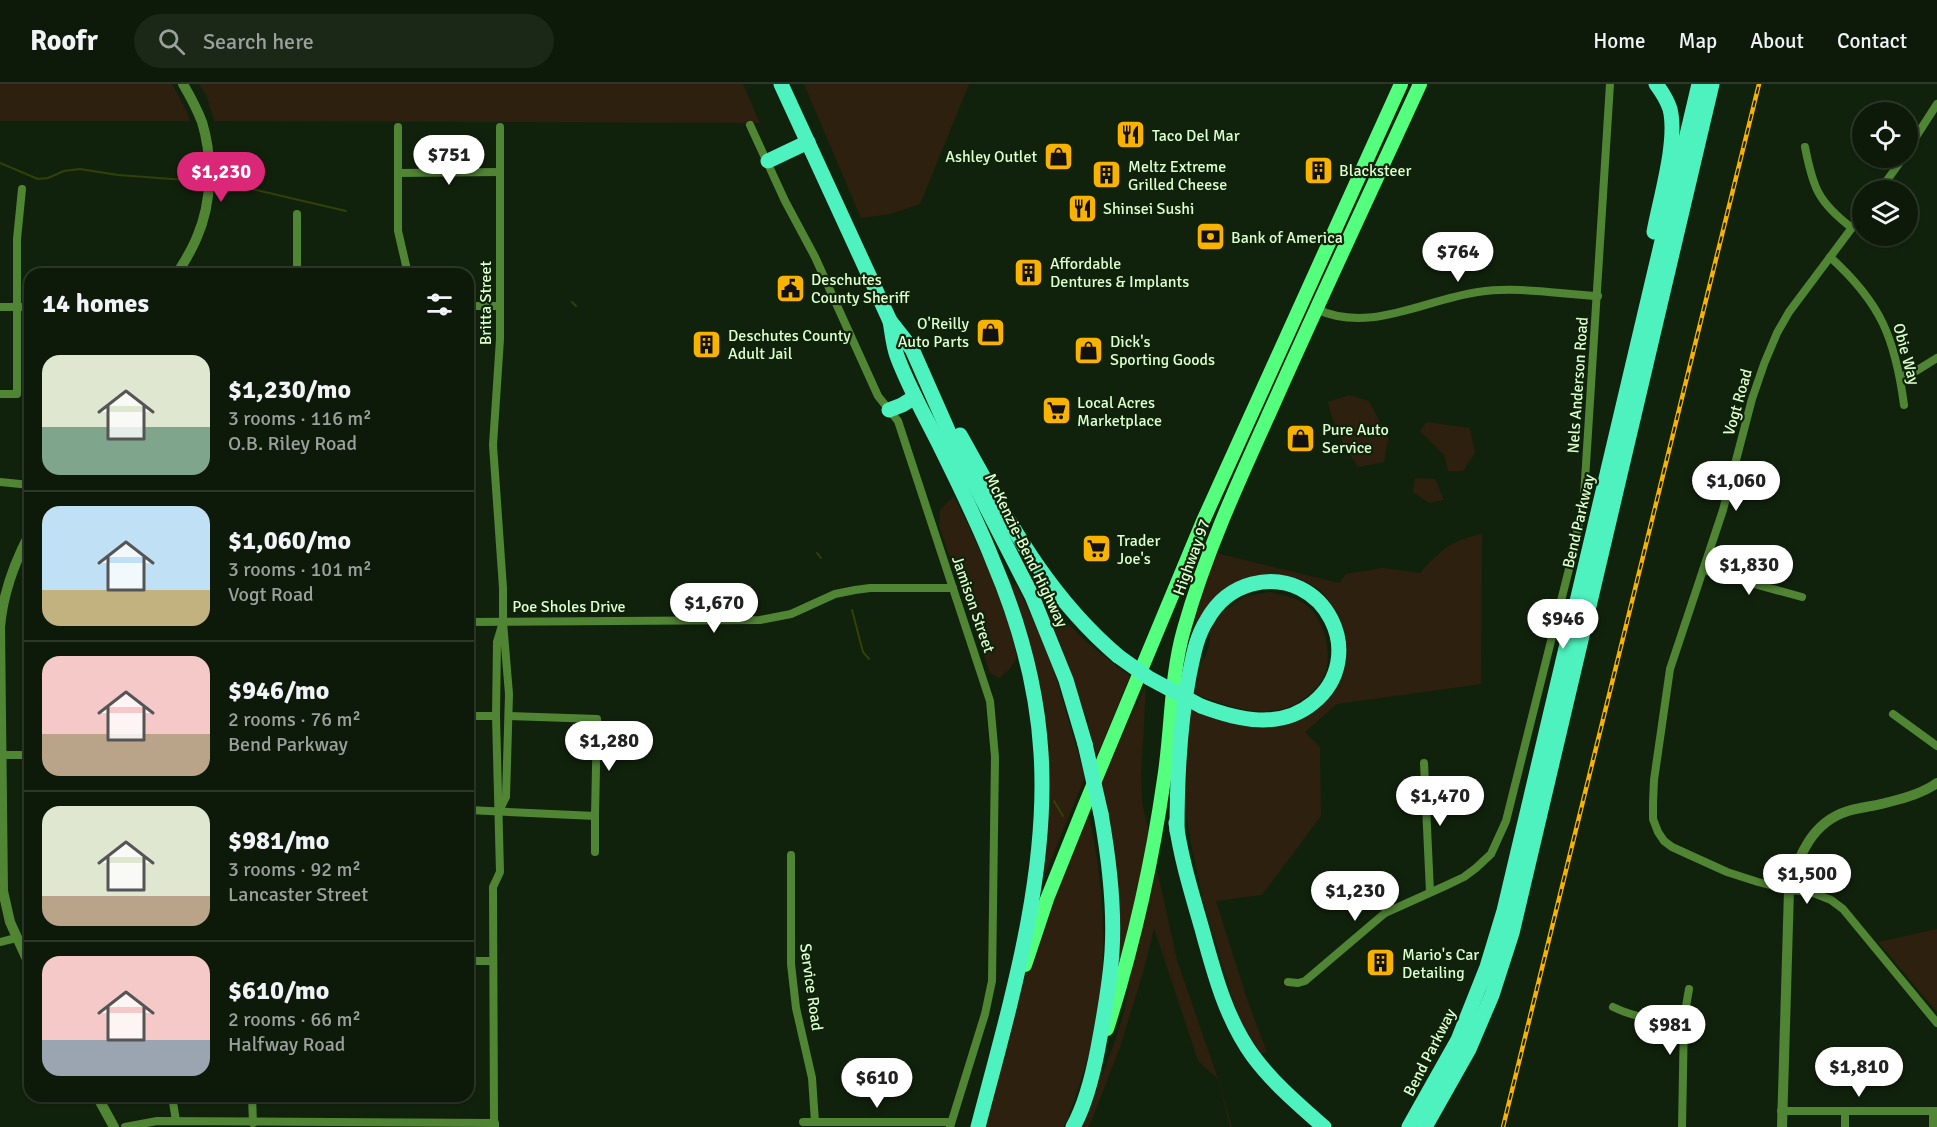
<!DOCTYPE html>
<meta charset="utf-8">
<style>
body{margin:0;font-family:Signika,sans-serif;background:#1b2717;color:#f1f3f6;height:100vh;display:flex;flex-direction:column;font-size:22px;white-space:nowrap}
*{box-sizing:border-box;margin:0}
p{font-size:20px;color:#9aa19c}
.icon{flex:none;width:33px;height:33px;fill:none;stroke:currentColor;stroke-width:2;stroke-linecap:round;stroke-linejoin:round}
.map{position:relative;flex:1;overflow:hidden}
.details{position:absolute;left:24px;top:184px;width:450px;height:834px;display:flex;flex-direction:column;background:#0d1a09;border-radius:18px;box-shadow:0 2px 4px #0004,0 0 0 2px #2d382a}
.details>*{flex:none}
.tools{position:absolute;left:1852px;top:18px;display:grid;gap:12px}
.tools a{display:grid;place-items:center;width:66px;height:66px;border-radius:50%;background:#0d1a09;box-shadow:0 2px 4px #0004,0 0 0 2px #2d382a;font-size:30px}
.price{position:absolute;translate:-50% -51px;padding:0 14px;border-radius:21px;background:#fff;color:#222;font-size:20px;line-height:39px;filter:drop-shadow(0 2px 3px #0008)}
.price::after{content:'';position:absolute;left:50%;top:36px;width:18px;height:14px;margin-left:-9px;background:inherit;clip-path:polygon(0 0,100% 0,50% 100%)}
.price.selected{background:#db2777;color:#fff}
ul{padding:0;list-style:none}
li{display:flex;align-items:center;gap:18px;height:150px;padding:0 18px}
li+li{border-top:2px solid #2d382a}
li span{display:grid;place-items:center;flex:none;width:168px;height:120px;border-radius:18px;color:#555}
li>.icon{margin-inline-start:auto}
span .icon{width:72px;height:72px;fill:#fffc;stroke-width:1}
li b{font-size:26px}
h2{display:flex;justify-content:space-between;align-items:center;height:72px;padding:0 18px;font-size:26px}
header{display:flex;align-items:center;gap:36px;box-sizing:border-box;height:84px;padding:0 30px;background:#0d1a09;border-bottom:2px solid #2d382a}
header strong{font-size:28px}
nav{display:flex;gap:33px;margin-inline-start:auto;font-size:21px}
.search{width:420px;height:54px;background:#1b2717;display:flex;align-items:center;gap:15px;box-sizing:border-box;padding:0 21px;border-radius:33px;color:#9aa19c;font-size:22px}
.map>svg:first-child{display:block}
.green{fill:#2d200f}
.lines{fill:none;stroke-linecap:round;stroke-linejoin:round}
.stream{stroke:#324106;stroke-width:2}
.minor{stroke:#508534;stroke-width:8}
.tertiary{stroke:#508534;stroke-width:10}
.primary{stroke:#54ff7e;stroke-width:14}
.trunk{stroke:#4ef2be;stroke-width:15}
.rail-casing{stroke:#f8b200;stroke-width:4.5}
.rail{stroke:#11220c;stroke-width:2;stroke-dasharray:7;stroke-linecap:butt}
.trunk-bridge{stroke:#4ef2be;stroke-width:15}
.labels{text-anchor:middle;stroke-width:4.5;stroke-linejoin:round;paint-order:stroke}
.poi-label{font-size:16px;fill:#dbffcd;stroke:#11220c;text-anchor:start}
.street-label{font-size:16px;fill:#dbffcd;stroke:#11220c}
</style>
<header>
<strong>Roofr</strong>
<div class="search"><svg class="icon" aria-label="search" viewBox="0 0 24 24"><circle cx="10" cy="10" r="6"/><path d="M15 15l6 6"/></svg>Search here</div>
<nav><a>Home</a><a>Map</a><a>About</a><a>Contact</a></nav>
</header>
<div class="map">
<svg width="1937" height="1043" viewBox="0 0 1937 1043">
<rect width="100%" height="100%" fill="#11220c"/>
<g class="green">
<polygon points="0,0 172,0 186,26 190,37 0,37"/>
<polygon points="199,0 743,0 760,39 214,37 206,11"/>
<polygon points="804,0 969,0 920,120 890,130 861,134"/>
<path d="M 1349,311 L 1369,317 L 1388,354 L 1384,378 L 1358,383 C 1344,363 1333,342 1328,318 Z"/>
<polygon points="1427,338 1470,344 1475,369 1463,387 1448,387 1444,371 1420,347"/>
<polygon points="1415,394 1435,395 1444,416 1429,419 1413,408"/>
<path d="M 954,412 C 979,464 1006,517 1017,574 L 1009,586 L 999,594 L 990,589 L 939,442 L 940,426 Z"/>
<path d="M 1482,450 L 1481,600 L 1337,620 L 1305,648 L 1320,663 L 1321,732 L 1262,811 L 1216,817 L 1248,918 L 1267,968 L 1258,971 L 1241,942 L 1203,817 L 1191,760 L 1185,723 L 1185,679 L 1189,623 L 1217,636 L 1249,643 L 1274,641 L 1335,604 C 1335,587 1339,549 1336,535 C 1333,524 1327,510 1317,504 C 1296,491 1254,485 1233,500 C 1222,509 1212,523 1202,534 L 1196,537 L 1195,530 L 1216,469 L 1339,499 L 1346,490 L 1383,484 L 1420,489 C 1441,466 1451,456 1482,450 Z"/>
<path d="M 1016,464 C 1027,481 1036,500 1048,516 C 1069,545 1101,571 1130,592 L 1096,674 L 1087,633 L 1064,583 Z"/>
<polygon points="1016,500 1048,566 1085,693 1041,800 1046,694 1012,510 1011,503"/>
<path d="M 1270,508 C 1282,511 1294,513 1305,520 C 1323,532 1332,566 1326,587 C 1320,606 1297,623 1278,626 C 1249,631 1220,620 1193,609 L 1199,582 L 1204,575 L 1210,561 L 1210,546 L 1223,528 L 1245,512 Z"/>
<path d="M 1146,601 L 1141,693 L 1142,718 L 1177,876 L 1218,995 L 1232,1043 L 1230,1043 L 1218,995 L 1198,977 L 1154,844 L 1143,889 L 1119,966 L 1090,1040 L 1088,1043 L 1077,1043 C 1101,1000 1129,931 1131,882 L 1115,885 L 1097,706 Z"/>
<path d="M 1088,728 C 1103,790 1108,866 1098,929 C 1093,966 1079,1000 1068,1035 L 1063,1043 L 984,1043 L 1024,896 L 1047,821 Z"/>
<polygon points="1937,845 1937,928 1878,858"/>
</g>
<g class="lines">
<g class="stream">
<polyline points="0,79 38,95 48,94 64,87 80,85 118,91 199,97"/>
<polyline points="230,100 346,127"/>
<polyline points="572,218 576,222"/>
<polyline points="817,469 821,474"/>
<polyline points="852,526 863,568 869,575"/>
<polyline points="1054,717 1063,732"/>
</g>
<g class="minor">
<polyline points="750,41 785,117 815,173 878,312 898,337 990,617 995,673 992,897 985,930 950,1043"/>
<polyline points="398,43 398,147 408,190"/>
<path d="M 1805,63 C 1813,104 1818,118 1852,144"/>
<polyline points="1908,65 1937,20"/>
<polyline points="398,89 500,88"/>
<polyline points="1880,106 1903,74"/>
<polyline points="1863,129 1789,228 1777,249 1764,280 1752,315 1723,426 1670,585 1654,696 1653,719 1653,735 1658,748 1664,757 1672,763 1727,788 1758,798 1789,806 1811,808 1831,816 1843,825 1937,939"/>
<polyline points="297,130 297,190"/>
<path d="M 1830,173 C 1881,219 1895,254 1904,321"/>
<polyline points="468,222 500,222"/>
<polyline points="0,223 30,223"/>
<path d="M 1316,225 C 1370,250 1423,216 1478,208 C 1517,202 1559,210 1598,212"/>
<polyline points="1900,293 1916,287 1937,274"/>
<polyline points="0,310 17,310 17,155 22,105"/>
<polyline points="0,398 30,401"/>
<polyline points="1703,486 1802,513"/>
<polyline points="468,538 760,536 791,530 835,510 855,506 870,504 953,504"/>
<polyline points="1893,630 1937,662"/>
<polyline points="468,632 496,632"/>
<polyline points="1,671 30,671"/>
<polyline points="1424,679 1430,808"/>
<polyline points="468,726 595,732 597,635 509,632"/>
<polyline points="499,727 506,713 509,610 503,538 503,504 493,361 500,255 500,43"/>
<polyline points="595,768 595,732"/>
<polyline points="791,771 791,880 796,924 812,994 815,1038"/>
<polyline points="0,858 16,854"/>
<polyline points="468,877 493,877"/>
<polyline points="1288,898 1298,899 1305,897 1385,829 1445,802 1464,793 1476,784 1491,770 1506,737 1573,469 1584,412 1610,0"/>
<path d="M 1613,923 C 1638,935 1657,936 1684,934"/>
<polyline points="172,1012 176,1037"/>
<polyline points="252,1012 253,1039"/>
<polyline points="1781,1027 1937,1027"/>
<polyline points="1933,1027 1933,1043"/>
<polyline points="803,1038 951,1038"/>
<polyline points="125,1043 157,1037 494,1039 493,803 500,788 496,632 497,558 503,538"/>
<polyline points="1682,1043 1684,934 1689,905"/>
<polyline points="1845,1043 1845,1028"/>
</g>
<g class="tertiary">
<path d="M 177,190 C 184,178 192,166 197,153 C 212,119 213,74 202,38 C 197,25 190,12 183,0"/>
<path d="M 30,449 C 14,479 3,509 0,543 L 3,807 L 10,838 L 30,882"/>
<polyline points="97,1012 114,1043"/>
<polyline points="494,1039 494,1043"/>
<path d="M 1782,1043 L 1789,806 C 1798,772 1812,738 1848,727 C 1861,723 1876,722 1889,718 C 1906,714 1923,709 1937,699"/>
</g>
<g class="primary">
<polyline points="1025,881 1047,815 1084,723 1203,437 1401,0"/>
<path d="M 1107,945 C 1133,863 1152,780 1164,695 C 1172,645 1170,594 1184,545 C 1206,467 1240,394 1273,321 C 1321,213 1371,107 1420,0"/>
</g>
<g class="trunk">
<polyline points="781,0 890,237 912,265 954,360 1032,512 1066,596 1085,660"/>
<polyline points="768,77 808,58"/>
<path d="M 1654,148 C 1660,115 1678,57 1670,25 C 1667,16 1662,8 1656,0"/>
<path d="M 890,237 C 892,248 893,261 897,272 C 908,302 924,330 938,358 C 957,397 977,436 993,477 C 1019,538 1037,603 1041,669 C 1049,793 1009,924 978,1043"/>
<polyline points="889,326 902,321 915,313"/>
<path d="M 960,351 C 1006,433 1045,510 1118,572"/>
<path d="M 1176,739 C 1181,775 1192,810 1202,845 C 1214,889 1226,935 1253,972 C 1273,999 1299,1021 1324,1043"/>
<path d="M 1177,747 C 1177,694 1179,644 1189,592 C 1193,573 1196,553 1207,536 C 1217,518 1233,505 1252,500 C 1325,482 1370,573 1313,619 C 1280,646 1238,636 1201,622"/>
<path d="M 1073,1043 C 1086,1020 1093,990 1098,964 C 1104,932 1110,900 1112,868 C 1115,822 1109,775 1101,730"/>
<polyline points="1409,1043 1458,956 1487,883 1504,827 1699,0"/>
<polyline points="1425,1043 1469,965 1492,911 1512,849 1712,0"/>
</g>
<defs>
<polyline id="rail" points="1503,1043 1759,0"/>
</defs>
<use href="#rail" class="rail-casing"/>
<use href="#rail" class="rail"/>
<g class="trunk-bridge">
<polyline points="1118,572 1149,594 1201,622"/>
<polyline points="1085,660 1101,730"/>
</g>
</g>
<defs>
<symbol id="restaurant-square" viewBox="-11 -11 22 22"><rect x="-9" y="-9" width="18" height="18" rx="4" fill="#f8b200" stroke="#11220c"/><path d="M-5-6h1v4h1v-4h1v4h1v-4h1v5L-1.5 .5V6h-2V.5L-5-1ZM5-6V6H3V1.5H1.5Q1.5-4 5-6Z" fill="#111"/></symbol>
<symbol id="shop-square" viewBox="-11 -11 22 22"><rect x="-9" y="-9" width="18" height="18" rx="4" fill="#f8b200" stroke="#11220c"/><path d="M-5-2.5h2.3a2.7 3.5 0 0 1 5.4 0H5L5.5 6h-11ZM-1.5-2.5h3a1.5 2.3 0 0 0-3 0Z" fill="#111"/></symbol>
<symbol id="building-square" viewBox="-11 -11 22 22"><rect x="-9" y="-9" width="18" height="18" rx="4" fill="#f8b200" stroke="#11220c"/><path d="M-4-6H4V6H1V3H-1V6H-4ZM-2.5-4.3h1.7v1.8h-1.7ZM.8-4.3h1.7v1.8H.8ZM-2.5-1h1.7V.8h-1.7ZM.8-1h1.7V.8H.8Z" fill="#111"/></symbol>
<symbol id="bank-square" viewBox="-11 -11 22 22"><rect x="-9" y="-9" width="18" height="18" rx="4" fill="#f8b200" stroke="#11220c"/><path d="M-6-4H6V4H-6ZM0-2.3a2.3 2.3 0 1 0 0 4.6a2.3 2.3 0 1 0 0-4.6Z" fill="#111"/></symbol>
<symbol id="civic-square" viewBox="-11 -11 22 22"><rect x="-9" y="-9" width="18" height="18" rx="4" fill="#f8b200" stroke="#11220c"/><path d="M-.6-6.5H3V-4.5H.6V-3L4-1V1h2V6H-6V1h2V-1L-.6-3ZM-1.2 2.5V6h2.4V2.5Z" fill="#111"/></symbol>
<symbol id="supermarket-square" viewBox="-11 -11 22 22"><rect x="-9" y="-9" width="18" height="18" rx="4" fill="#f8b200" stroke="#11220c"/><path d="M-6-5.5h2.5l.6 2H6L4.5 2H-2.5L-4.4-4H-6ZM-1.5 3.2a1.3 1.3 0 1 0 .1 0ZM3 3.2a1.3 1.3 0 1 0 .1 0Z" fill="#111"/></symbol>
</defs>
<g fill-rule="evenodd">
<use href="#restaurant-square" x="1114" y="34" width="33" height="33"/>
<use href="#shop-square" x="1042" y="56" width="33" height="33"/>
<use href="#building-square" x="1302" y="70" width="33" height="33"/>
<use href="#building-square" x="1090" y="74" width="33" height="33"/>
<use href="#restaurant-square" x="1066" y="108" width="33" height="33"/>
<use href="#bank-square" x="1194" y="136" width="33" height="33"/>
<use href="#building-square" x="1012" y="172" width="33" height="33"/>
<use href="#civic-square" x="774" y="188" width="33" height="33"/>
<use href="#shop-square" x="974" y="232" width="33" height="33"/>
<use href="#building-square" x="690" y="244" width="33" height="33"/>
<use href="#shop-square" x="1072" y="250" width="33" height="33"/>
<use href="#supermarket-square" x="1040" y="310" width="33" height="33"/>
<use href="#shop-square" x="1284" y="338" width="33" height="33"/>
<use href="#supermarket-square" x="1080" y="448" width="33" height="33"/>
<use href="#building-square" x="1364" y="862" width="33" height="33"/>
</g>
<g class="labels">
<g class="poi-label">
<text x="1152" y="57">Taco Del Mar</text>
<text x="1037" y="78" text-anchor="end">Ashley Outlet</text>
<text x="1128" y="88">Meltz Extreme<tspan x="1128" dy="18">Grilled Cheese</tspan></text>
<text x="1339" y="92">Blacksteer</text>
<text x="1103" y="130">Shinsei Sushi</text>
<text x="1231" y="159">Bank of America</text>
<text x="1050" y="185">Affordable<tspan x="1050" dy="18">Dentures &amp; Implants</tspan></text>
<text x="811" y="201">Deschutes<tspan x="811" dy="18">County Sheriff</tspan></text>
<text x="969" y="245" text-anchor="end">O'Reilly<tspan x="969" dy="18">Auto Parts</tspan></text>
<text x="728" y="257">Deschutes County<tspan x="728" dy="18">Adult Jail</tspan></text>
<text x="1110" y="263">Dick's<tspan x="1110" dy="18">Sporting Goods</tspan></text>
<text x="1077" y="324">Local Acres<tspan x="1077" dy="18">Marketplace</tspan></text>
<text x="1322" y="351">Pure Auto<tspan x="1322" dy="18">Service</tspan></text>
<text x="1117" y="462">Trader<tspan x="1117" dy="18">Joe's</tspan></text>
<text x="1402" y="876">Mario's Car<tspan x="1402" dy="18">Detailing</tspan></text>
</g>
<g class="street-label">
<text transform="translate(485 219) rotate(-90)" y="6">Britta Street</text>
<text transform="translate(1907 270) rotate(75)" y="6">Obie Way</text>
<text transform="translate(1577 301) rotate(-86)" y="6">Nels Anderson Road</text>
<text transform="translate(1737 318) rotate(-74)" y="6">Vogt Road</text>
<text transform="translate(1578 437) rotate(-77)" y="6">Bend Parkway</text>
<text transform="translate(1027 466) rotate(64)" y="6">McKenzie-Bend Highway</text>
<text transform="translate(1191 473) rotate(-70)" y="6">Highway 97</text>
<text transform="translate(974 520) rotate(71)" y="6">Jamison Street</text>
<text x="569" y="528">Poe Sholes Drive</text>
<text transform="translate(812 903) rotate(82)" y="6">Service Road</text>
<text transform="translate(1429 968) rotate(-63)" y="6">Bend Parkway</text>
</g>
</g>
</svg>
<div class="tools">
<a><svg class="icon" aria-label="locate" viewBox="0 0 24 24"><circle cx="12" cy="12" r="6"/><path d="M12 2v4M12 18v4M2 12h4M18 12h4"/></svg></a>
<a><svg class="icon" aria-label="layers" viewBox="0 0 24 24"><path d="M12 4l9 5-9 5-9-5zM3 14l9 5 9-5"/></svg></a>
</div>
<b class="price" style="left:449px;top:102px">$751</b>
<b class="price selected" style="left:221px;top:119px">$1,230</b>
<b class="price" style="left:1458px;top:199px">$764</b>
<b class="price" style="left:1736px;top:428px">$1,060</b>
<b class="price" style="left:1749px;top:512px">$1,830</b>
<b class="price" style="left:714px;top:550px">$1,670</b>
<b class="price" style="left:1563px;top:566px">$946</b>
<b class="price" style="left:609px;top:688px">$1,280</b>
<b class="price" style="left:1440px;top:743px">$1,470</b>
<b class="price" style="left:1807px;top:821px">$1,500</b>
<b class="price" style="left:1355px;top:838px">$1,230</b>
<b class="price" style="left:1670px;top:972px">$981</b>
<b class="price" style="left:1859px;top:1014px">$1,810</b>
<b class="price" style="left:877px;top:1025px">$610</b>
<section class="details">
<h2>14 homes<svg class="icon" aria-label="filters" viewBox="0 0 24 24"><path d="M4 7h16M4 17h16"/><circle cx="9" cy="7" r="2"/><circle cx="15" cy="17" r="2"/></svg></h2>
<ul>
<li><span style="background:linear-gradient(#dfe7d0 60%,#7fa58c 0)"><svg class="icon" aria-label="home" viewBox="0 0 24 24"><path d="M3 11l9-7 9 7M6 9v11h12V9"/></svg></span><div><b>$1,230/mo</b><p>3 rooms · 116 m²</p><p>O.B. Riley Road</p></div></li>
<li><span style="background:linear-gradient(#bfe0f5 70%,#c2b280 0)"><svg class="icon" aria-label="home" viewBox="0 0 24 24"><path d="M3 11l9-7 9 7M6 9v11h12V9"/></svg></span><div><b>$1,060/mo</b><p>3 rooms · 101 m²</p><p>Vogt Road</p></div></li>
<li><span style="background:linear-gradient(#f6c9c9 65%,#b9a48a 0)"><svg class="icon" aria-label="home" viewBox="0 0 24 24"><path d="M3 11l9-7 9 7M6 9v11h12V9"/></svg></span><div><b>$946/mo</b><p>2 rooms · 76 m²</p><p>Bend Parkway</p></div></li>
<li><span style="background:linear-gradient(#dfe7d0 75%,#b9a48a 0)"><svg class="icon" aria-label="home" viewBox="0 0 24 24"><path d="M3 11l9-7 9 7M6 9v11h12V9"/></svg></span><div><b>$981/mo</b><p>3 rooms · 92 m²</p><p>Lancaster Street</p></div></li>
<li><span style="background:linear-gradient(#f6c9c9 70%,#9aa5b1 0)"><svg class="icon" aria-label="home" viewBox="0 0 24 24"><path d="M3 11l9-7 9 7M6 9v11h12V9"/></svg></span><div><b>$610/mo</b><p>2 rooms · 66 m²</p><p>Halfway Road</p></div></li>
</ul>
</section>
</div>
